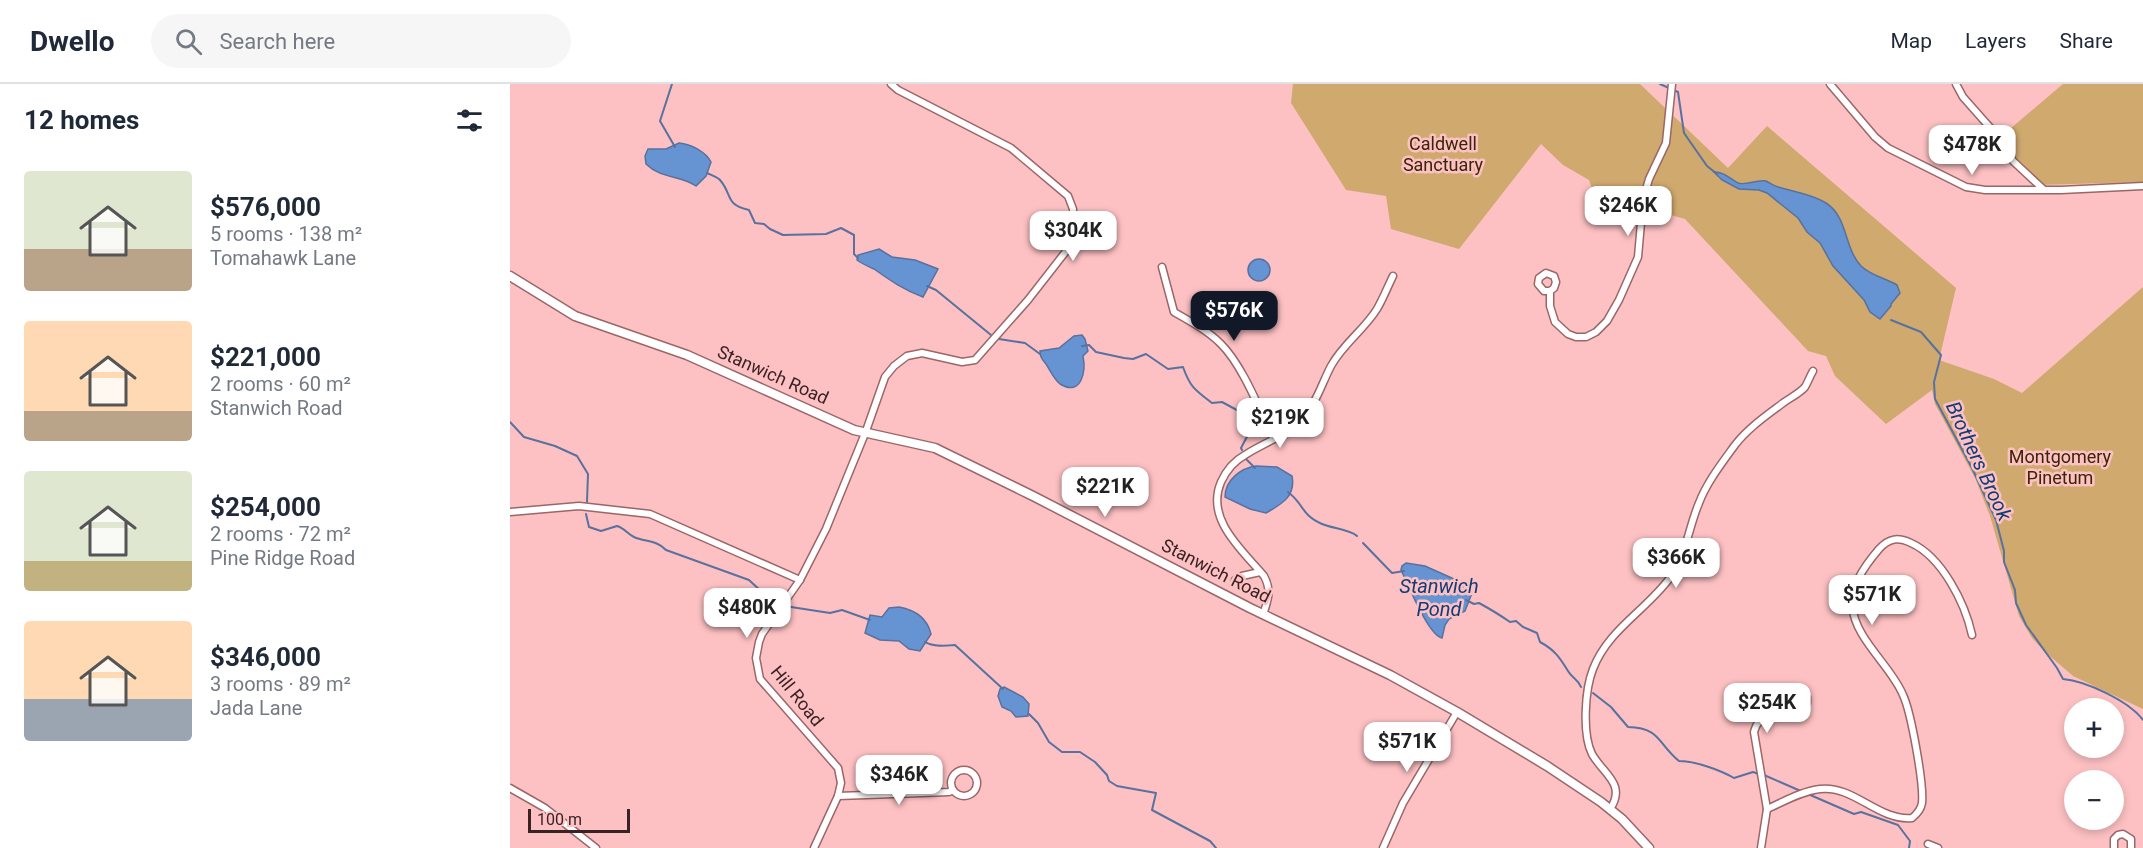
<!DOCTYPE html>
<meta charset="utf-8">
<style>
body{margin:0;font-family:Roboto,sans-serif;background:#f6f6f7;color:#1f2937;height:100vh;display:flex;flex-direction:column;font-size:22px;white-space:nowrap}
*{box-sizing:border-box;margin:0}
p{font-size:20px;color:#747a83}
.icon{flex:none;width:33px;height:33px;fill:none;stroke:currentColor;stroke-width:2;stroke-linecap:round;stroke-linejoin:round}
.map{position:relative;flex:1;overflow:hidden}
.panel{display:flex;flex-direction:column;background:#fff;width:510px}
.panel>*{flex:none}
.controls{position:absolute;left:1554px;top:614px;display:grid;gap:12px}
.controls a{display:grid;place-items:center;width:60px;height:60px;border-radius:50%;background:#fff;box-shadow:0 3px 9px #0003;font-size:30px}
.scale{position:absolute;left:18px;bottom:15px;width:102px;box-sizing:border-box;padding-left:6px;border:3px solid #392223;border-top:0;font-size:16px;line-height:21px;white-space:nowrap;color:#392223;-webkit-text-stroke:4px #fdc1c3;paint-order:stroke}
.price{position:absolute;translate:-50% -51px;padding:0 14px;border-radius:12px;background:#fff;color:#222;font-size:20px;line-height:39px;filter:drop-shadow(0 2px 3px #0008)}
.price::after{content:'';position:absolute;left:50%;top:36px;width:18px;height:14px;margin-left:-9px;background:inherit;clip-path:polygon(0 0,100% 0,50% 100%)}
.price.current{background:#111827;color:#fff}
ul{padding:0;list-style:none}
li{display:flex;align-items:center;gap:18px;height:150px;padding:0 24px}
li span{display:grid;place-items:center;flex:none;width:168px;height:120px;border-radius:6px;color:#555}
li>.icon{margin-inline-start:auto}
span .icon{width:72px;height:72px;fill:#fffc;stroke-width:1}
li b{font-size:26px}
h2{display:flex;justify-content:space-between;align-items:center;height:72px;padding:0 24px;font-size:26px}
header{display:flex;align-items:center;gap:36px;box-sizing:border-box;height:84px;padding:0 30px;background:#fff;border-bottom:2px solid #e0e1e3}
header strong{font-size:28px}
nav{display:flex;gap:33px;margin-inline-start:auto;font-size:21px}
.search{width:420px;height:54px;background:#f6f6f7;display:flex;align-items:center;gap:15px;box-sizing:border-box;padding:0 21px;border-radius:33px;color:#747a83;font-size:22px}
main{display:flex;flex:1;min-height:0}
.map>svg:first-child{display:block}
.green{fill:#d0a96e}
.water{fill:#6693d2;stroke:#58719e;stroke-width:1.5}
.lines{fill:none;stroke-linecap:round;stroke-linejoin:round}
.stream{stroke:#58719e;stroke-width:2}
.street-casing{stroke:#9b6668;stroke-width:9}
.secondary-casing{stroke:#9b6668;stroke-width:11}
.street{stroke:#fff;stroke-width:6}
.secondary{stroke:#fff;stroke-width:8}
.labels{text-anchor:middle;stroke-width:5;stroke-linejoin:round;paint-order:stroke}
.park-label{font-size:18px;fill:#392605;stroke:#fdc1c3}
.street-label{font-size:18px;fill:#392223;stroke:#fdc1c3}
.water-label{font-size:20px;font-style:italic;fill:#103d77;stroke:#fdc1c3}
</style>
<header>
<strong>Dwello</strong>
<div class="search"><svg class="icon" aria-label="search" viewBox="0 0 24 24"><circle cx="10" cy="10" r="6"/><path d="M15 15l6 6"/></svg>Search here</div>
<nav><a>Map</a><a>Layers</a><a>Share</a></nav>
</header>
<main>
<section class="panel">
<h2>12 homes<svg class="icon" aria-label="filters" viewBox="0 0 24 24"><path d="M4 7h16M4 17h16"/><circle cx="9" cy="7" r="2"/><circle cx="15" cy="17" r="2"/></svg></h2>
<ul>
<li><span style="background:linear-gradient(#dfe7d0 65%,#b9a48a 0)"><svg class="icon" aria-label="home" viewBox="0 0 24 24"><path d="M3 11l9-7 9 7M6 9v11h12V9"/></svg></span><div><b>$576,000</b><p>5 rooms · 138 m²</p><p>Tomahawk Lane</p></div></li>
<li><span style="background:linear-gradient(#ffd9b3 75%,#b9a48a 0)"><svg class="icon" aria-label="home" viewBox="0 0 24 24"><path d="M3 11l9-7 9 7M6 9v11h12V9"/></svg></span><div><b>$221,000</b><p>2 rooms · 60 m²</p><p>Stanwich Road</p></div></li>
<li><span style="background:linear-gradient(#dfe7d0 75%,#c2b280 0)"><svg class="icon" aria-label="home" viewBox="0 0 24 24"><path d="M3 11l9-7 9 7M6 9v11h12V9"/></svg></span><div><b>$254,000</b><p>2 rooms · 72 m²</p><p>Pine Ridge Road</p></div></li>
<li><span style="background:linear-gradient(#ffd9b3 65%,#9aa5b1 0)"><svg class="icon" aria-label="home" viewBox="0 0 24 24"><path d="M3 11l9-7 9 7M6 9v11h12V9"/></svg></span><div><b>$346,000</b><p>3 rooms · 89 m²</p><p>Jada Lane</p></div></li>
</ul>
</section>
<div class="map">
<svg width="1633" height="764" viewBox="0 0 1633 764">
<rect width="100%" height="100%" fill="#fdc1c3"/>
<g class="green">
<polygon points="783,0 1130,0 1218,84 1257,42 1446,204 1429,276 1484,295 1512,309 1633,203 1633,625 1563,592 1534,567 1522,554 1509,532 1480,432 1465,394 1425,320 1422,306 1376,340 1325,292 1316,272 1298,267 1175,135 1084,110 1079,96 1053,81 1031,60 949,165 881,145 876,112 836,106 781,19"/>
<polygon points="1553,0 1633,0 1633,98 1527,101 1503,70 1494,50"/>
</g>
<g class="water">
<path d="M 169,59 C 181,60 196,68 201,78 L 196,92 L 186,102 C 170,91 151,95 136,80 L 135,72 L 138,65 L 156,65 Z"/>
<path d="M 1204,88 C 1215,88 1220,95 1228,99 C 1236,102 1247,95 1256,97 C 1260,99 1264,102 1268,103 C 1284,108 1302,110 1316,119 C 1338,133 1334,164 1351,182 C 1361,192 1376,194 1387,201 L 1390,209 L 1381,220 L 1381,222 L 1370,235 L 1360,228 L 1354,216 L 1323,182 L 1310,159 L 1297,148 L 1288,134 L 1257,109 L 1249,106 L 1229,105 L 1212,96 Z"/>
<path d="M 369,165 L 382,173 L 405,176 L 428,185 L 413,213 C 394,206 381,197 364,185 C 358,182 352,180 347,176 L 348,171 Z"/>
<circle cx="749" cy="186" r="11"/>
<path d="M 572,251 L 575,255 L 578,267 L 573,272 C 576,287 572,313 550,300 C 544,295 540,286 536,280 C 532,275 530,273 530,267 L 549,264 L 564,252 Z"/>
<path d="M 746,382 L 767,383 L 782,392 C 786,412 772,420 756,429 L 740,425 L 715,413 C 715,396 731,384 746,382 Z"/>
<path d="M 896,479 L 915,482 L 964,504 L 955,527 L 939,535 L 935,541 L 932,554 C 918,551 898,500 891,486 L 892,482 Z"/>
<path d="M 389,523 C 405,526 417,533 421,550 L 410,567 L 399,565 L 389,557 L 370,556 L 355,549 L 360,531 L 372,533 L 379,524 Z"/>
<polygon points="494,603 513,613 519,620 518,632 506,633 501,627 492,623 488,612 490,605"/>
</g>
<g class="lines">
<g class="stream">
<polyline points="162,0 150,37 165,63"/>
<polyline points="1150,0 1168,8 1174,49 1197,82 1207,90"/>
<path d="M 197,89 C 201,91 207,93 210,96 C 223,111 214,120 239,126 L 245,139 L 254,140 L 260,145 L 273,151 L 316,150 L 331,144 L 344,151 L 344,170 L 348,174"/>
<polyline points="417,202 426,206 481,251"/>
<path d="M 1381,236 L 1411,248 L 1431,271 L 1424,298 L 1425,315 L 1462,384 L 1486,436 L 1494,467 L 1494,478 L 1505,506 L 1506,519 L 1516,541 L 1547,584 L 1553,595 C 1576,597 1619,617 1633,636"/>
<polyline points="489,255 515,259 530,270"/>
<path d="M 572,262 L 579,261 L 586,268 L 614,274 L 623,275 L 636,270 L 658,285 L 673,283 C 680,303 685,306 702,319 L 712,318 L 736,331 L 736,338 L 740,347 L 731,364 L 732,366"/>
<polyline points="0,338 14,353 45,362 67,372 78,390 77,418"/>
<polyline points="736,375 745,384"/>
<path d="M 778,408 C 795,421 790,430 812,440 C 821,444 841,446 847,452"/>
<path d="M 76,430 L 79,443 L 91,447 L 107,442 C 114,444 118,450 124,453 C 135,458 147,456 156,466 L 239,496 L 264,519"/>
<polyline points="853,459 882,489 894,487"/>
<path d="M 956,516 L 964,520 L 969,519 C 980,525 990,531 1000,538 L 1006,537 L 1013,543 L 1027,549 L 1030,558 C 1045,566 1050,574 1058,587 C 1062,594 1068,595 1071,603"/>
<polyline points="281,523 320,529 332,526 360,536"/>
<path d="M 415,558 C 423,563 435,562 445,561 L 493,605"/>
<path d="M 1083,609 L 1101,623 L 1118,643 C 1151,644 1147,659 1169,677 C 1185,677 1210,686 1224,694 L 1243,688 L 1249,690"/>
<polyline points="519,630 528,639 539,658 552,668 570,668 585,678 597,691 599,697 607,702 646,709 642,726 700,757 706,764"/>
<polyline points="1254,691 1293,708"/>
<polyline points="1298,710 1344,730 1351,728 1388,741 1400,757 1399,764"/>
</g>
<defs>
<g id="street">
<polyline points="1320,0 1365,53 1378,64 1456,103 1475,106 1551,106 1633,102"/>
<polyline points="1446,0 1453,13 1484,48 1503,77 1533,105"/>
<path d="M 652,183 L 664,228 C 680,237 698,247 711,260 C 733,282 750,327 764,355"/>
<polyline points="1040,207 1034,207 1028,200 1029,194 1036,189 1044,192 1046,198 1044,204 1040,207 1040,222 1045,238 1058,250 1066,253 1076,253 1086,248 1097,237 1109,216 1128,173 1133,116 1139,95 1156,59 1162,0"/>
<polyline points="0,428 69,422 140,430 290,496"/>
<polyline points="725,496 732,492 750,488"/>
<path d="M 753,531 C 758,515 762,507 754,492 C 732,466 695,435 711,398 C 716,387 724,377 735,371 C 753,359 774,353 789,337 C 806,322 811,301 821,282 C 833,260 854,246 867,225 C 873,215 878,202 883,192"/>
<circle cx="454" cy="699" r="13"/>
<polyline points="0,704 35,724 86,764"/>
<polyline points="328,712 439,708 443,706"/>
<path d="M 1100,725 C 1117,700 1093,690 1082,670 C 1072,650 1075,605 1083,585 C 1098,546 1135,527 1159,495 C 1176,473 1178,445 1189,419 C 1197,398 1212,379 1225,361 C 1238,344 1256,332 1273,319 C 1280,314 1290,309 1295,303 C 1298,298 1300,292 1303,287"/>
<path d="M 1257,725 C 1273,718 1292,707 1310,705 C 1344,701 1368,737 1402,734 C 1407,730 1411,725 1412,719 C 1414,700 1401,628 1393,611 C 1380,580 1345,556 1342,521 C 1340,502 1357,479 1369,465 C 1379,454 1388,453 1401,459 C 1432,473 1455,519 1462,551"/>
<polyline points="1418,760 1428,764"/>
<polyline points="304,764 328,712 331,699 328,684 250,595 246,574 249,558 252,550 290,496 316,445 356,347 375,293 384,282 397,272 412,269 452,278 465,276 518,216 557,166 562,152 563,125 558,112 501,64 388,6 381,0"/>
<polyline points="873,764 893,719 947,628"/>
<path d="M 1251,764 L 1257,725 L 1244,648 C 1250,625 1273,625 1292,624 L 1297,619 L 1297,614 L 1289,611 L 1281,623"/>
<polyline points="1604,764 1604,755 1608,751 1613,750 1621,755 1621,764"/>
</g>
<polyline id="secondary" points="0,192 65,232 177,271 344,346 425,364 523,412 740,524 880,591 947,628 1037,682 1091,718 1112,735 1139,764"/>
</defs>
<use href="#street" class="street-casing"/>
<use href="#secondary" class="secondary-casing"/>
<use href="#street" class="street"/>
<use href="#secondary" class="secondary"/>
</g>
<g class="labels">
<g class="park-label">
<text x="933" y="66">Caldwell<tspan x="933" dy="21">Sanctuary</tspan></text>
<text x="1550" y="379">Montgomery<tspan x="1550" dy="21">Pinetum</tspan></text>
</g>
<g class="street-label">
<text transform="translate(263 291) rotate(24)" y="6">Stanwich Road</text>
<text transform="translate(706 487) rotate(27)" y="6">Stanwich Road</text>
<text transform="translate(287 612) rotate(51)" y="6">Hill Road</text>
</g>
<g class="water-label">
<text transform="translate(1469 377) rotate(65)" y="7">Brothers Brook</text>
<text x="929" y="509">Stanwich<tspan x="929" dy="23">Pond</tspan></text>
</g>
</g>
</svg>
<div class="controls">
<a>+</a>
<a>−</a>
</div>
<div class="scale">100 m</div>
<b class="price" style="left:1462px;top:92px">$478K</b>
<b class="price" style="left:1118px;top:153px">$246K</b>
<b class="price" style="left:563px;top:178px">$304K</b>
<b class="price current" style="left:724px;top:258px">$576K</b>
<b class="price" style="left:770px;top:365px">$219K</b>
<b class="price" style="left:595px;top:434px">$221K</b>
<b class="price" style="left:1166px;top:505px">$366K</b>
<b class="price" style="left:1362px;top:542px">$571K</b>
<b class="price" style="left:237px;top:555px">$480K</b>
<b class="price" style="left:1257px;top:650px">$254K</b>
<b class="price" style="left:897px;top:689px">$571K</b>
<b class="price" style="left:389px;top:722px">$346K</b>
</div>
</main>
